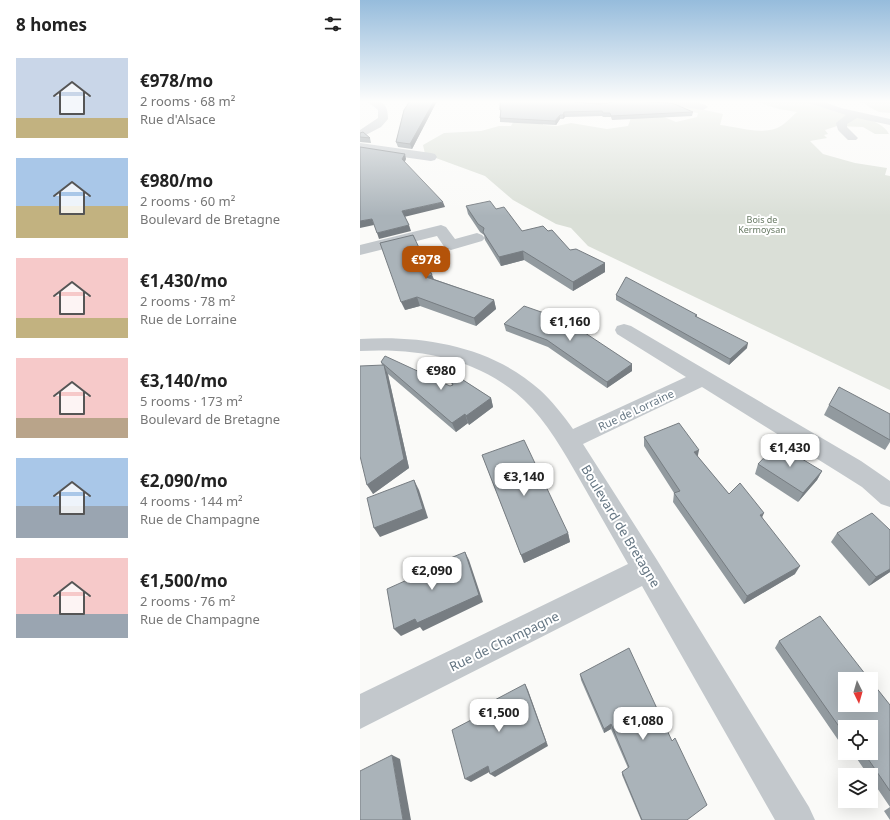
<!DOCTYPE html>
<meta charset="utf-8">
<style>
body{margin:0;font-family:"Noto Sans",sans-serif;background:#f6f6f6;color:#222;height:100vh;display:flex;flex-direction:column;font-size:15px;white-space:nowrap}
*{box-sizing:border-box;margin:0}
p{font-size:13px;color:#767676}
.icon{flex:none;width:22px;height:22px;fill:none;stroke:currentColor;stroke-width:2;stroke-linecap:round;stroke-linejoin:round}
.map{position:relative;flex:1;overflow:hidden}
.panel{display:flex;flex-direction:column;background:#fff;width:360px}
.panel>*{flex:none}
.needle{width:26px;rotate:175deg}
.tools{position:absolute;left:478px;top:672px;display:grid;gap:8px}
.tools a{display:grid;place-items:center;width:40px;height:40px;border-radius:0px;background:#fff;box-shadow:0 4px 16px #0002;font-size:20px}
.price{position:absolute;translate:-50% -34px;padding:0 9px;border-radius:8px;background:#fff;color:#222;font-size:13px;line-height:26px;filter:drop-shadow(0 1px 2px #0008)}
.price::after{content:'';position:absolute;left:50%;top:24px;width:12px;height:9px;margin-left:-6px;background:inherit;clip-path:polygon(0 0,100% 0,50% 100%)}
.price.on{background:#b45309;color:#fff}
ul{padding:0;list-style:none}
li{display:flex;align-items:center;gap:12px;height:100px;padding:0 16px}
li span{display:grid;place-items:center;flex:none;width:112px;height:80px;border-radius:0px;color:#555}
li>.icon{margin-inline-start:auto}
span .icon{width:48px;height:48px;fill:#fffc;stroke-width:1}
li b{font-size:17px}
h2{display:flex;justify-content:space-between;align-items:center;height:48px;padding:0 16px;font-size:17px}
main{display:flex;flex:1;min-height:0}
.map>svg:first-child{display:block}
.green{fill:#dadfd7}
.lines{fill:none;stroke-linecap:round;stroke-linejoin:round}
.minor{fill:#c3c8cc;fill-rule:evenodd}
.wall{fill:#929a9f}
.shaded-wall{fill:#777d82}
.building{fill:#aab3b9;stroke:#777d82}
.labels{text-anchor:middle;stroke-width:4;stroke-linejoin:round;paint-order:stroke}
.far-park-label{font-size:9px;fill:#687a64;stroke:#fff}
.street-label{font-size:11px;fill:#657683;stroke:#fff}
.near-street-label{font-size:13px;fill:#657683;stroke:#fff}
</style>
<main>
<section class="panel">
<h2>8 homes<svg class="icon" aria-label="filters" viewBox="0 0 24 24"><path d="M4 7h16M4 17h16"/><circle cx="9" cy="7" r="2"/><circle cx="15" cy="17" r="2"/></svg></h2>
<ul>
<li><span style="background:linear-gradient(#c9d6e8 75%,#c2b280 0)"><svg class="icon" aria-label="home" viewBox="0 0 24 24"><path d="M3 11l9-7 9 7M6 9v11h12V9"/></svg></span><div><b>€978/mo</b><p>2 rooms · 68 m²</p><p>Rue d'Alsace</p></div></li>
<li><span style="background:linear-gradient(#a9c7e8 60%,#c2b280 0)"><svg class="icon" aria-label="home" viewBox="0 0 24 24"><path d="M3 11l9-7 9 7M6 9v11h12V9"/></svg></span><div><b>€980/mo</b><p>2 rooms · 60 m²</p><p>Boulevard de Bretagne</p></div></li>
<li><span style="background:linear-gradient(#f6c9c9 75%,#c2b280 0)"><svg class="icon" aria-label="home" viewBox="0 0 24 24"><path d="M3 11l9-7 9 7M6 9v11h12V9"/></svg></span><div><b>€1,430/mo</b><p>2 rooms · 78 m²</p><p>Rue de Lorraine</p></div></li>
<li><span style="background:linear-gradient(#f6c9c9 75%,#b9a48a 0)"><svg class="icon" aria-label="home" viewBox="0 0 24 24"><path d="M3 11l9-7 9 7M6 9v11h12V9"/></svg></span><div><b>€3,140/mo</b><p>5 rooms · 173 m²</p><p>Boulevard de Bretagne</p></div></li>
<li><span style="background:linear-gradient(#a9c7e8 60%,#9aa5b1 0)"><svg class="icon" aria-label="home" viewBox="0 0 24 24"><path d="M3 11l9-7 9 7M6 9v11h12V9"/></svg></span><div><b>€2,090/mo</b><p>4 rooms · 144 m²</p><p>Rue de Champagne</p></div></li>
<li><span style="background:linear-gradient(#f6c9c9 70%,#9aa5b1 0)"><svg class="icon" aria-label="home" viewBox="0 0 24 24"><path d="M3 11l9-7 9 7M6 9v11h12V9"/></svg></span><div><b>€1,500/mo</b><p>2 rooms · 76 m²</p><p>Rue de Champagne</p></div></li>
</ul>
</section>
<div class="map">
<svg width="530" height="820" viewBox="0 0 530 820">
<rect width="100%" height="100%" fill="#fafaf8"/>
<g class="green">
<path d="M 394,101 L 457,101 L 463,105 C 479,110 522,118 529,134 L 515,134 L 503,127 L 477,126 L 465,130 L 468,134 L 464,135 L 467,138 L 450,141 L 463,154 L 495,163 L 527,168 L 525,175 L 530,176 L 530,390 L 228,246 L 211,228 L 196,224 L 153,200 L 125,176 L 65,154 L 63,145 L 84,133 L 121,131 L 139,126 L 151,126 L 154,120 L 183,123 L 183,125 L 197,126 L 211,123 L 247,129 L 268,126 L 272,115 L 292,112 L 316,122 L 337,117 L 338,113 L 321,110 L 318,104 L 363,114 L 360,125 C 380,127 408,138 425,123 C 429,120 432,116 437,112 L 419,109 Z"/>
<polygon points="493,101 530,102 530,113 519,112 509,107 506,104"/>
</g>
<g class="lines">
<g class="minor">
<path d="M 7,101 C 22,100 28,103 28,119 L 21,127 L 0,138 L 0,130 L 18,118 L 18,110 Z"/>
<polygon points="197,101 241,101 246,102 247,104 242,107 202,104"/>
<path d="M 265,101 C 279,100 341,98 348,107 L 343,110 L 316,106 L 270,104 Z"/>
<polygon points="448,101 462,101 481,108 530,119 530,125 497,118 487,124 487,127 498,138 496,140 488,140 478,130 476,123 486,115 449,103"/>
<polygon points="0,143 71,153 75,154 77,157 75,160 71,161 0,151"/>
<polygon points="81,225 86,227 95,239 117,233 122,235 125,238 122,241 91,250 85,248 77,236 0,255 0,245"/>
<path d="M 264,324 L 271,326 L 501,461 L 530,481 L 530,507 L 521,504 L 502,487 L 483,475 L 342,387 L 223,444 L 297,560 L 449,807 L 455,820 L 415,820 L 282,586 L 0,729 L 0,694 L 268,564 C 252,536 236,508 220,480 C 204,452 187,422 164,400 C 119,358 59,348 0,351 L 0,339 C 63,335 131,346 180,390 C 192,401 203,415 213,429 L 326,377 L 257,334 L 255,330 L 257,326 Z"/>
</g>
</g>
<g class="wall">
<polygon points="50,101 77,101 52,149 38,147 36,142"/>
<polygon points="202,101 240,104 270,101 333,112 332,116 252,120 251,117 243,117 242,116 205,117 203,119 200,119 196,125 140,122 140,110"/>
<polygon points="0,133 10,138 11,143 0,142"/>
<polygon points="106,206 136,209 162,231 188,231 210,250 245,263 245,272 213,291 164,260 141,266 125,240 124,235 120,232 108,214"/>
<polygon points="72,275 74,279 134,300 136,309 116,326 60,306 45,310"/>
<polygon points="256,295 337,315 337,317 387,348 369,365 256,300"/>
<polygon points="144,324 272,364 272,371 247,388 188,347 146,331"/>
<polygon points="21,362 90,386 92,385 86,369 131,398 133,407 109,425 108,423 96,432 28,374 49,468 13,494 22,365"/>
<polygon points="469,405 530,414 530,442 525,450 464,415"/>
<polygon points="284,437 338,457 369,494 402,517 435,574 384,604 313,502 314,493 284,446"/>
<polygon points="122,455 208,533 210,542 164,563"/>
<polygon points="398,464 462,471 457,480 438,502 395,474"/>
<polygon points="530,530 530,572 509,586 471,542 477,533"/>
<polygon points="419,641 530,705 530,820 524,811 530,807 511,779 511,775 508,775 493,753 511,753 485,727 485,750 415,648"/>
<polygon points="220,674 327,820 281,820 262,775 262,772 268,768 251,729 244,733 221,680"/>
</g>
<g class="shaded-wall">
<polygon points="74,101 77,101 52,149 50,144"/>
<polygon points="204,112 205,117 203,119 203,115"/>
<polygon points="200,115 200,119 196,125 195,121"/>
<polygon points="45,154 46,159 44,164 42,159"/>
<polygon points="83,202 85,207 44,217 42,211"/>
<polygon points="12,219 14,225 0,228 0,221"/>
<polygon points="49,225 51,231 19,239 17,233"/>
<polygon points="163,251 164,260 141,266 139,257"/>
<polygon points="245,263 245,272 213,291 213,282"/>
<polygon points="72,275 75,283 66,277"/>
<polygon points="57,297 60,306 45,310 41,302"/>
<polygon points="134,300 136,309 116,326 114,318"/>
<polygon points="388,343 387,348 369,365 370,359"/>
<polygon points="272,364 272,371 247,388 247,382"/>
<polygon points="24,365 28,375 49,468 13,494 7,485"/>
<polygon points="131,398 133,407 109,425 106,416"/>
<polygon points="105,414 108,423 96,432 92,423"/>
<polygon points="339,450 337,460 334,452"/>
<polygon points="462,471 457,480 438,502 443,493"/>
<polygon points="54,480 59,490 68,518 20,537 14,528"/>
<polygon points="404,513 400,522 400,515"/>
<polygon points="208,533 210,542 164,563 161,555"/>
<polygon points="105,552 109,560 123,602 63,631 60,627 41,636 34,629"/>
<polygon points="440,566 435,574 384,604 387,596"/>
<polygon points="530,569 530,572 509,586 516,577"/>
<polygon points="165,684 168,690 188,746 135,777 130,774"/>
<polygon points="251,724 251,729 244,733 244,729"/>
<polygon points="32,755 40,759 51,820 43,820"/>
<polygon points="128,766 133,770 111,782 105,779"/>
</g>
<g class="building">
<polygon points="50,101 74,101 50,144 36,142 44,110"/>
<polygon points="140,101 202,101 240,104 260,101 312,103 333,112 251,116 250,113 243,113 242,111 204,112 203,115 200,115 195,121 140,118 141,110 140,110"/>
<polygon points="3,132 10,138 0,137 0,133"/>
<polygon points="0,147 45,154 42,159 83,202 42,211 49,225 17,233 12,219 0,221"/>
<polygon points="130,201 136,209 144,207 162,231 183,226 188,231 192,230 210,250 216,249 245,263 213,282 163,251 139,257 123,232 124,228 118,224 106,206"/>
<polygon points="53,235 72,275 66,277 134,300 114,318 57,297 41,302 20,243"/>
<polygon points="266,277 337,315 335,316 388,343 370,359 256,295"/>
<polygon points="164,306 207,321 272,364 247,382 187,340 144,324"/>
<polygon points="25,356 90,386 93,385 86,369 131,398 106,416 105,414 92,423 21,362"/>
<polygon points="24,365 44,459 7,485 0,456 0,366"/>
<polygon points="479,387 530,414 530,440 469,405"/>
<polygon points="319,423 339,450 334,452 369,494 380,483 404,513 400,515 440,566 387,596 314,493 320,491 284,437"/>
<polygon points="164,440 208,533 161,555 122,455"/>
<polygon points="417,444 462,471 443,493 398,464"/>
<polygon points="54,480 63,509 14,528 7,498"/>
<polygon points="512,513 530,530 530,569 516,577 477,533"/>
<polygon points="105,552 119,595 57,623 55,619 34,629 27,589 47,580 47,576"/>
<polygon points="460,616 509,679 485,679 485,705 511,705 511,681 530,705 530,791 504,753 511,753 511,727 485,727 485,735 419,641"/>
<polygon points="269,648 312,741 315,738 347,805 327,820 282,820 262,772 269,767 251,724 244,729 220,674"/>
<polygon points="165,684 186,742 130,774 128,766 105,779 92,730 113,719 112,712"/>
<polygon points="32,755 43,820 0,820 0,771"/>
</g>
<linearGradient id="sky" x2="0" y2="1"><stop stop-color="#96bcdc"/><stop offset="0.47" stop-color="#fdfdfc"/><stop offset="1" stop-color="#fdfdfc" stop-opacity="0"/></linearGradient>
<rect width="530" height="216" fill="url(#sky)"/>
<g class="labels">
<g class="far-park-label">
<text x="402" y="223">Bois de<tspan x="402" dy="10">Kermoysan</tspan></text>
</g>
<g class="street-label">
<text transform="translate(276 410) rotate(-25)" y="4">Rue de Lorraine</text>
</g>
<g class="near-street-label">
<text transform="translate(261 526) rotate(59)" y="5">Boulevard de Bretagne</text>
<text transform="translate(144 641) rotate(-26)" y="5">Rue de Champagne</text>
</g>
</g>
</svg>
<div class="tools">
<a><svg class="needle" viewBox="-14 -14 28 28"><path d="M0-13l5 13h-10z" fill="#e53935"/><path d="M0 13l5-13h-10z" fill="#767676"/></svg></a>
<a><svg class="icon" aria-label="locate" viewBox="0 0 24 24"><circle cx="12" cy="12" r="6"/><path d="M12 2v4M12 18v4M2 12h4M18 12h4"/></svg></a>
<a><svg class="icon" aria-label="layers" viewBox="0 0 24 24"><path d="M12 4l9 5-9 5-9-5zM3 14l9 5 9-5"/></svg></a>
</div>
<b class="price on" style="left:66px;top:280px">€978</b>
<b class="price" style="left:210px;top:342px">€1,160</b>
<b class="price" style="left:81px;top:391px">€980</b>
<b class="price" style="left:430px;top:468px">€1,430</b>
<b class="price" style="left:164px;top:497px">€3,140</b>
<b class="price" style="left:72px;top:591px">€2,090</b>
<b class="price" style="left:139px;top:733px">€1,500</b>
<b class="price" style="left:283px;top:741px">€1,080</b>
</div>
</main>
